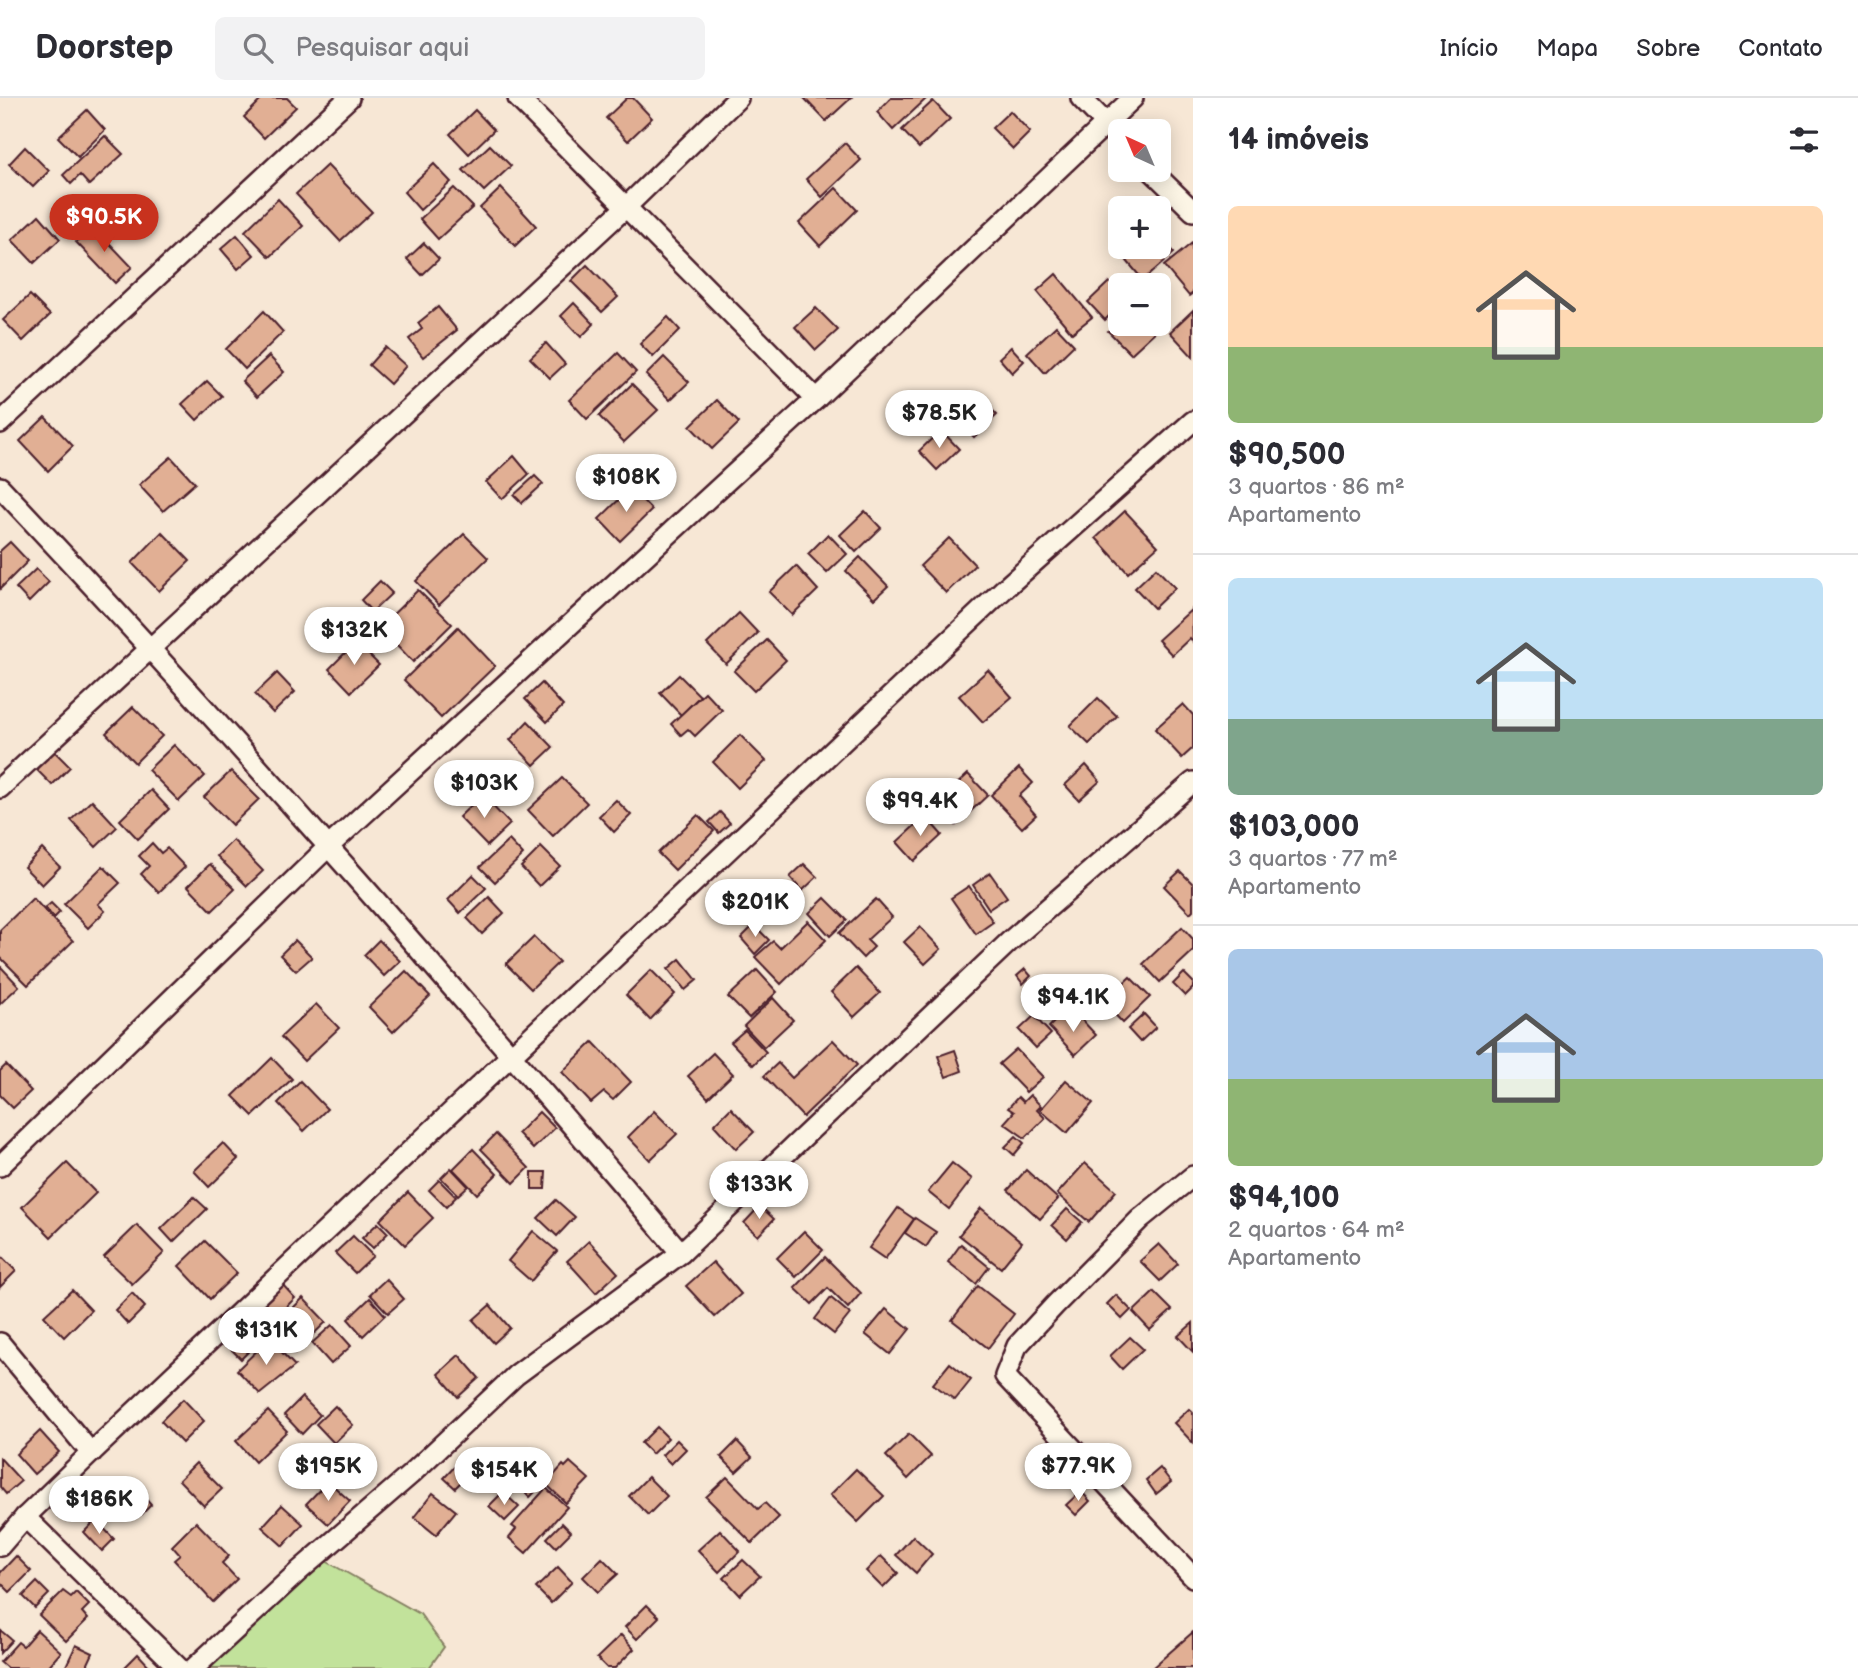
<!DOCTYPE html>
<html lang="pt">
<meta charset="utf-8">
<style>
body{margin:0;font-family:"Balsamiq Sans",sans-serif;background:#f2f2f3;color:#2b2b33;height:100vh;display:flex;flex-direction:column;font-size:26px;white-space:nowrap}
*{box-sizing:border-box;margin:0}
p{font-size:23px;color:#7c7c81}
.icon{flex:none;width:38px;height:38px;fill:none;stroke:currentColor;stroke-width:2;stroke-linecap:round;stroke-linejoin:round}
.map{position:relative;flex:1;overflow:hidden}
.details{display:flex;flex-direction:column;background:#fff;width:665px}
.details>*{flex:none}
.needle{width:46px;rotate:316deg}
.tools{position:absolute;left:1108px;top:21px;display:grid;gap:14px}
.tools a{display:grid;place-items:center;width:63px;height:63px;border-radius:10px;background:#fff;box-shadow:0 4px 18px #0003;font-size:35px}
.price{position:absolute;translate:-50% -60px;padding:0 16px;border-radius:24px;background:#fff;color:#222;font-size:23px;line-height:46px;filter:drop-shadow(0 2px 4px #0008)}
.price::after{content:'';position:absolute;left:50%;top:42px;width:21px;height:16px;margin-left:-10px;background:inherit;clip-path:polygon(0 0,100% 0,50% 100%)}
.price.current{background:#c8321e;color:#fff}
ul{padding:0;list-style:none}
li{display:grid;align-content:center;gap:14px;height:371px;padding:0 35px}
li+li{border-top:2px solid #e1e1e2}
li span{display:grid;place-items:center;height:217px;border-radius:10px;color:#555}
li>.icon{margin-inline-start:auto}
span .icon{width:126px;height:126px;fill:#fffc;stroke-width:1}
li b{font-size:30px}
h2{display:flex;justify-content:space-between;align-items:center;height:84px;padding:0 35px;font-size:30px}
header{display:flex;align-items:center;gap:42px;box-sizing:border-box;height:98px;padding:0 35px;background:#fff;border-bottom:2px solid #e1e1e2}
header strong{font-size:33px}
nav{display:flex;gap:38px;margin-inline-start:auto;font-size:24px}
.search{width:490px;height:63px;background:#f2f2f3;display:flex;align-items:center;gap:18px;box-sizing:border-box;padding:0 24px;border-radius:10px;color:#7c7c81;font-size:26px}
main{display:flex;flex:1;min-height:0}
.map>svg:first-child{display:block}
.green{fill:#c2e29b;stroke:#868063;stroke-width:2}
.building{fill:#e1af94;stroke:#4a1f2b;stroke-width:2}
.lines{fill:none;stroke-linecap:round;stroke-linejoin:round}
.minor-casing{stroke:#4a1f2b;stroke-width:24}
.minor{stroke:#fcf5e5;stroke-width:19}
</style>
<header>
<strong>Doorstep</strong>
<div class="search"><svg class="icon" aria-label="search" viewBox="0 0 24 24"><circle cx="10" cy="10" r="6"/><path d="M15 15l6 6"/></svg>Pesquisar aqui</div>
<nav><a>Início</a><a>Mapa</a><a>Sobre</a><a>Contato</a></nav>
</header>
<main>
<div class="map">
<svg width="1193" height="1570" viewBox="0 0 1193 1570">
<rect width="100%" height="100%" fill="#f7e7d5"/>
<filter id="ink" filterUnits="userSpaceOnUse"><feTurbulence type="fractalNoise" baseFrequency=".0143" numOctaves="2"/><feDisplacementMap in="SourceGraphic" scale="14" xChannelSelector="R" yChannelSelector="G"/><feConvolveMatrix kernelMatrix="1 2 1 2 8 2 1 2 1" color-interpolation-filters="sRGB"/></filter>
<g filter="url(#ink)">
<polygon class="green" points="324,1462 420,1516 444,1549 429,1570 206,1570"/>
<g class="building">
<polygon points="263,0 287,0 296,9 264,40 244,19"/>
<polygon points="627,0 633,0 652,20 628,43 606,20"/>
<polygon points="804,0 851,0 826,23"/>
<polygon points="891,0 927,0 893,32 877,14"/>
<polygon points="933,3 950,21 919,50 902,32"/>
<polygon points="87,12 105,32 78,59 58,39"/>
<polygon points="475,12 494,32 469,56 450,36"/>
<polygon points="1010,13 1030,34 1013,51 992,30"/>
<polygon points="105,38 123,56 89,87 80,77 71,86 63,77"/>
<polygon points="845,45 861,62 822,99 806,81"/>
<polygon points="490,47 511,68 484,93 463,72"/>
<polygon points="25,49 49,73 33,89 9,66"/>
<polygon points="434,66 451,84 420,112 404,94"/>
<polygon points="327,67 372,114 340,143 296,96"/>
<polygon points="454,90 473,109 438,141 420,121"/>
<polygon points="501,90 536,128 515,148 480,110"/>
<polygon points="836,90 857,112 820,148 799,125"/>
<polygon points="278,101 303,128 270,159 245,133"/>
<polygon points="39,117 60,141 34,165 12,142"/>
<polygon points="93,128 132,169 115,185 76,144"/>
<polygon points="237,137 254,157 238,171 221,151"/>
<polygon points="1158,138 1174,155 1143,182 1127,163 1143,149 1158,149"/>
<polygon points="424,145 439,161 422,177 407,161"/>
<polygon points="1192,145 1193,195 1189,198 1164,168"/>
<polygon points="587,167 618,199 602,214 571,183"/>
<polygon points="1056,176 1092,219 1072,235 1037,193"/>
<polygon points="1109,184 1120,195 1120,207 1105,222 1088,204"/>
<polygon points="30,197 50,217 23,243 3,222"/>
<polygon points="574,205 594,226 581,239 561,218"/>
<polygon points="438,209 457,232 423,259 409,241 422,231 418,225"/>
<polygon points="816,210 838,232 816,252 795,229"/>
<polygon points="1193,212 1193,259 1170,234"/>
<polygon points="264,213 283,234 245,271 226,251"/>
<polygon points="668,219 680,232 653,259 640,246"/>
<polygon points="1120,222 1120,226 1153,226 1158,231 1131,256 1108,233"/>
<polygon points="1056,228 1074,247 1045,275 1027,255"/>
<polygon points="546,245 565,266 550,280 530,260"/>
<polygon points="385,249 406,268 390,286 369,267"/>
<polygon points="1011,249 1024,263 1012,275 999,260"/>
<polygon points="618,255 636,274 587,321 569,302"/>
<polygon points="269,258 284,274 257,299 242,283"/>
<polygon points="664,259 689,284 670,302 646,277"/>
<polygon points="207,283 222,298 197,322 182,306"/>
<polygon points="632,286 658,312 624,344 599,318"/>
<polygon points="978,297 997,317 974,339 955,319"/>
<polygon points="717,302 739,325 712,351 690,328"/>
<polygon points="45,319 73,348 48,373 20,343"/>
<polygon points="941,332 959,351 937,372 919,353"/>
<polygon points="514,358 529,376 502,401 486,384"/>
<polygon points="171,359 195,385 163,413 139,387"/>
<polygon points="535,378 543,386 522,405 514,397"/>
<polygon points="631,390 652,412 620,443 599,421"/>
<polygon points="865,413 881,430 856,454 840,437"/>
<polygon points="1125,413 1158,448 1128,475 1096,440"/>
<polygon points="162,434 190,463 159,493 132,465"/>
<polygon points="464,436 488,460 439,507 416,483"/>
<polygon points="828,436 847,456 827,475 808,456"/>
<polygon points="949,440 975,467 946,495 920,468"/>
<polygon points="10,444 28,463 0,491 0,453"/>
<polygon points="860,459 888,488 874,501 846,473"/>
<polygon points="796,468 818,492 792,517 769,494"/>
<polygon points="1156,470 1175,490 1154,510 1135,490"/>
<polygon points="36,471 49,484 29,504 16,490"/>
<polygon points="380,483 392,495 372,514 361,502"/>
<polygon points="418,492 452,526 413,564 380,529"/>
<polygon points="1192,511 1193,544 1190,540 1172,557 1158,542"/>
<polygon points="739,515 758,535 726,566 707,546"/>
<polygon points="458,529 495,568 441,620 404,582"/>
<polygon points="767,542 786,562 754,593 734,573"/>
<polygon points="356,544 379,567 351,594 329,571"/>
<polygon points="988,572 1012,599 983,624 959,598"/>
<polygon points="277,575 295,594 273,615 255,596"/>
<polygon points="679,577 700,598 681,617 660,595"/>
<polygon points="542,585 563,608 547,624 525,601"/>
<polygon points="705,594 722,612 695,638 688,631 681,637 671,626"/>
<polygon points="1098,600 1117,618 1089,646 1070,628"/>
<polygon points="1183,606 1193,617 1193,650 1182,660 1155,631"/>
<polygon points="133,609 162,638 135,665 106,635"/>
<polygon points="528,623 553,649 534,667 510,642"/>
<polygon points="740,637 766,663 738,690 713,664"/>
<polygon points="174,647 205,678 179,703 148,672"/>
<polygon points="54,653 70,669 52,687 36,671"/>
<polygon points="1086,667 1100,683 1079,702 1065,687"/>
<polygon points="1019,670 1033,685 1019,698 1036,717 1022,730 991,697"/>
<polygon points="231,673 259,701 232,727 204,699"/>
<polygon points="968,676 988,697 956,727 933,702 950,686 953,690"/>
<polygon points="562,680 587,705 553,738 528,712"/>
<polygon points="920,689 939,710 929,720 910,699"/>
<polygon points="151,692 169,711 138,741 120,722"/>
<polygon points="482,697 510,726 487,748 459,719"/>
<polygon points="92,702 117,729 96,749 71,722"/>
<polygon points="616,702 631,717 614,734 599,718"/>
<polygon points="720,714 730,725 719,735 709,724"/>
<polygon points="698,717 714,733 675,772 658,755"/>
<polygon points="925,718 942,737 914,763 897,744"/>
<polygon points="233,742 263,773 247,788 217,758"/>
<polygon points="509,742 523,757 495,784 480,769"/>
<polygon points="152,745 161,755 167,750 185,769 159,794 141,776 149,768 139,758"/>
<polygon points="541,749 560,768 539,788 521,769"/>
<polygon points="42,751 60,769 42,787 24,769"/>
<polygon points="210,766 235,791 212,813 188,788"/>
<polygon points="804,766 817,779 802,793 790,779"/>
<polygon points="103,768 120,785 98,806 105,813 88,830 64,806"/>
<polygon points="1180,773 1193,786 1193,812 1190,815 1164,788"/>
<polygon points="990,775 1007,799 989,811 973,787"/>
<polygon points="473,777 486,790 460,815 448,802"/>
<polygon points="969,788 993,824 976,836 951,800"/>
<polygon points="489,799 504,815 482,836 467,820"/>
<polygon points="33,800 73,843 28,887 0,859 0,832"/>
<polygon points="825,800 847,822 830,838 809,815"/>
<polygon points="876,801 892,819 867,842 874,849 863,860 839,835"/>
<polygon points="51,805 60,814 54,820 45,810"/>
<polygon points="808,823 826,842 781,886 755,859 773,843 780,850"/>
<polygon points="754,827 769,842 755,856 741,840"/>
<polygon points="920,829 941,851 925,866 904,844"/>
<polygon points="1182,829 1193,841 1193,853 1160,884 1143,866"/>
<polygon points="534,839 559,864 531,891 506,866"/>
<polygon points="295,842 312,859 296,873 280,857"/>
<polygon points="379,842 400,863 384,878 364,857"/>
<polygon points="680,861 697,882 685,892 668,871"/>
<polygon points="1,869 19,888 0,906 0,870"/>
<polygon points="856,870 880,895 854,919 831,894"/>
<polygon points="1025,871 1031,878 1023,886 1017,878"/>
<polygon points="651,872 675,896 650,922 626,897"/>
<polygon points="757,872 777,894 749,920 728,899"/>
<polygon points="406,873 430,898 393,934 369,909"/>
<polygon points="1184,875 1193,884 1193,890 1185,898 1173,886"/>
<polygon points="1130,879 1150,899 1123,925 1103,904"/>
<polygon points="773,900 793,922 764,949 744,928"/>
<polygon points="316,906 339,930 304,963 281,939"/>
<polygon points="1144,916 1156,929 1140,944 1128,931"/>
<polygon points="1061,917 1071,928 1080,920 1096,937 1075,957 1049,929"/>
<polygon points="1034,918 1051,936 1036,950 1019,932"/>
<polygon points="745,932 766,954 753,967 731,944"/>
<polygon points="833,942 857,967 803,1019 764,978 778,965 792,980"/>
<polygon points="593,944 631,984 613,1002 604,994 591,1005 562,974"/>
<polygon points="1016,951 1043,979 1026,994 999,966"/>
<polygon points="955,952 962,973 946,979 938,958"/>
<polygon points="713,955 733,976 708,1000 688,978"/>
<polygon points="272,960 292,981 253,1018 233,998"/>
<polygon points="6,967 31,993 13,1010 0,997 0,973"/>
<polygon points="1066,982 1093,1005 1067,1035 1040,1012"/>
<polygon points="300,983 327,1011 304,1033 278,1005"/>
<polygon points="1030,997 1041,1008 1037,1012 1045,1020 1025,1040 1004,1025 1014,1014 1008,1010 1018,999 1023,1004"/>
<polygon points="731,1010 754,1034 736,1051 714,1027"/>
<polygon points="654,1013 677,1036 650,1062 628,1039"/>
<polygon points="539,1014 555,1030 533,1051 518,1035"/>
<polygon points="496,1036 529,1070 514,1085 481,1051"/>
<polygon points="1016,1038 1024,1045 1014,1057 1005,1049"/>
<polygon points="223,1045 238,1061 209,1089 194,1073"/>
<polygon points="473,1051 497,1076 477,1096 453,1071"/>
<polygon points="67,1065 96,1095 51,1139 22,1109"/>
<polygon points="952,1065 972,1081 949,1111 928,1094"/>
<polygon points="1085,1065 1116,1093 1089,1124 1057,1096"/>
<polygon points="451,1070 468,1088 458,1097 441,1080"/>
<polygon points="1026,1072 1058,1101 1040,1121 1008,1092"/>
<polygon points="532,1074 546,1074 545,1091 532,1091"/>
<polygon points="439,1082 456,1099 446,1109 429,1092"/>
<polygon points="408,1094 433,1120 405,1147 380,1122"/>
<polygon points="194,1099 207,1111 173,1144 161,1131"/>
<polygon points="556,1102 575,1119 557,1138 538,1120"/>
<polygon points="760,1108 774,1121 758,1138 744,1125"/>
<polygon points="898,1110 914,1121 885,1161 869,1150"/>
<polygon points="981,1110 1022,1144 1001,1170 959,1137"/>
<polygon points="1067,1111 1082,1124 1067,1141 1052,1127"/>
<polygon points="915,1120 936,1134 926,1149 905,1135"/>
<polygon points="378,1125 388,1135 373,1150 362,1140"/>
<polygon points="137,1127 164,1155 132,1186 104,1159"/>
<polygon points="533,1133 557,1153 531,1183 508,1163"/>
<polygon points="804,1133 823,1152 796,1179 777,1160"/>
<polygon points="353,1138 373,1158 355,1175 335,1155"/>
<polygon points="205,1143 237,1175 210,1201 179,1168"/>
<polygon points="589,1143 618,1175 596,1195 567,1163"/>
<polygon points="961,1146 989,1169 976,1186 948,1164"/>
<polygon points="1159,1146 1178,1166 1160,1183 1140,1163"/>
<polygon points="0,1157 16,1173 0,1189"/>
<polygon points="825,1159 861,1195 848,1210 828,1190 812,1206 795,1190"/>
<polygon points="713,1164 741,1196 715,1219 686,1188"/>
<polygon points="386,1181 404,1201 388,1215 370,1196"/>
<polygon points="280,1184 295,1200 271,1224 256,1208"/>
<polygon points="978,1188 1014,1216 988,1250 952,1222"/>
<polygon points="72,1192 91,1212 64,1239 44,1218"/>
<polygon points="1154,1194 1172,1212 1150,1232 1133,1214"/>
<polygon points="132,1195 145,1209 128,1226 115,1212"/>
<polygon points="1116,1197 1131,1212 1122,1221 1107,1206"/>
<polygon points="303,1200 326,1224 294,1255 280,1241 300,1222 291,1212"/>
<polygon points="370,1200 385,1217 363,1238 348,1221"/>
<polygon points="831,1200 850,1216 834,1236 815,1221"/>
<polygon points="490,1207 510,1230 494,1245 473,1222"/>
<polygon points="886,1211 910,1231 890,1256 865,1236"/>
<polygon points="1193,1225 1193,1254 1178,1238"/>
<polygon points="332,1227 351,1248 331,1266 312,1245"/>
<polygon points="238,1237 251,1251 241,1261 227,1247"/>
<polygon points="1130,1239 1143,1251 1122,1271 1110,1258"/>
<polygon points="269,1241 295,1268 260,1296 237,1272"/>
<polygon points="459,1257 479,1280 458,1299 438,1276"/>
<polygon points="950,1265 971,1282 955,1302 933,1286"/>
<polygon points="302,1299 320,1317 302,1336 284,1317"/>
<polygon points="183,1301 204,1323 182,1345 161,1323"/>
<polygon points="335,1308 353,1327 334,1345 316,1326"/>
<polygon points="1189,1311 1193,1315 1193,1345 1174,1325"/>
<polygon points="268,1313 287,1333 255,1364 236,1343"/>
<polygon points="657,1329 668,1340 652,1356 641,1345"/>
<polygon points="40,1333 59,1354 34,1376 16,1356"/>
<polygon points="909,1336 931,1358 908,1381 886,1358"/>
<polygon points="677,1342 686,1351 671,1366 662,1357"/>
<polygon points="737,1343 752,1359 736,1374 721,1359"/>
<polygon points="0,1360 21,1383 6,1396 0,1389"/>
<polygon points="459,1364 470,1375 455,1390 444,1380"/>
<polygon points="570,1364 589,1381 566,1405 546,1386 563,1367 565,1369"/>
<polygon points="196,1365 222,1391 204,1408 179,1382"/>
<polygon points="1160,1370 1171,1384 1156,1396 1146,1382"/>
<polygon points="856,1371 884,1398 858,1424 830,1397"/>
<polygon points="529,1375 541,1388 530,1399 517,1386"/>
<polygon points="648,1379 667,1398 648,1417 629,1398"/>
<polygon points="727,1379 758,1411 765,1405 779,1419 752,1445 706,1399"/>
<polygon points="328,1383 350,1403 328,1426 306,1406"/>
<polygon points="135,1389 151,1407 142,1416 126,1398"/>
<polygon points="546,1390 567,1409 526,1455 509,1440 516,1431 512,1428"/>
<polygon points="1081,1393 1090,1403 1076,1417 1066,1407"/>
<polygon points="503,1394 519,1409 505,1423 489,1408"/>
<polygon points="433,1395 456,1413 436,1437 414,1419"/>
<polygon points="282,1407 303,1426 283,1448 262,1429"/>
<polygon points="96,1422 114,1441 102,1453 84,1434"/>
<polygon points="196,1424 229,1458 222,1465 237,1481 213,1504 174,1462 180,1457 172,1448"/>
<polygon points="562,1425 571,1434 556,1449 547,1440"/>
<polygon points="720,1432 740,1453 719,1474 698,1452"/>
<polygon points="913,1438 932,1456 916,1475 896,1457"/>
<polygon points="16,1458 31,1473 10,1494 0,1484 0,1475"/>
<polygon points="881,1458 898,1475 883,1490 866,1473"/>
<polygon points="602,1460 618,1476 598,1494 583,1479"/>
<polygon points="743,1462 760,1478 740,1497 724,1480"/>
<polygon points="558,1469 572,1484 551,1505 536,1490"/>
<polygon points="37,1484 49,1496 35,1510 23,1498"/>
<polygon points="63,1493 71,1499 76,1494 89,1507 82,1514 88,1521 66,1543 39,1517"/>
<polygon points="647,1507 659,1519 637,1541 625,1529"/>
<polygon points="0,1532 12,1542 0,1555"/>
<polygon points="37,1532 61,1554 47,1570 7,1570 0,1564 18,1544 23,1548"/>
<polygon points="1193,1534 1193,1570 1152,1570"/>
<polygon points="621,1537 634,1551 615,1570 607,1570 597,1560"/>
<polygon points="76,1547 93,1555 86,1570 65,1570"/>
<polygon points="138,1556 151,1570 124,1570"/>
</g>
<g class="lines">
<defs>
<g id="minor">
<polyline points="518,0 816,301"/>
<polyline points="1081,0 1120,40"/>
<polyline points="1151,72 1193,113"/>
<polyline points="0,325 349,0"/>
<path d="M 0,389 C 234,637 459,895 681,1155"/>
<polyline points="0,690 625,110 738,0"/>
<polyline points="0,1068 327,750 816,301 1133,0"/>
<polyline points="1193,1078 1140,1121 1055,1207 1017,1248 1005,1278 1193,1479"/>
<polyline points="0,1245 91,1355"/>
<polyline points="25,1419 179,1570"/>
<polyline points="0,1448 25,1419 91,1355 1004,491 1193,323"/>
<polyline points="194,1570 299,1473 410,1377 516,1277 681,1155 1010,843 1193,684"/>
</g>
</defs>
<use href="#minor" class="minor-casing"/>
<use href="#minor" class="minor"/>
</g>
</g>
</svg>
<div class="tools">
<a><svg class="needle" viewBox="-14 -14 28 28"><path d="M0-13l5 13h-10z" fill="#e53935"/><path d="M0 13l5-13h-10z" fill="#7c7c81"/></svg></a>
<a>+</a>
<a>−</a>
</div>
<b class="price current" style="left:104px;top:156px">$90.5K</b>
<b class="price" style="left:939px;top:352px">$78.5K</b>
<b class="price" style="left:626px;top:416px">$108K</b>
<b class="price" style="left:354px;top:569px">$132K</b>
<b class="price" style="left:484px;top:722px">$103K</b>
<b class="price" style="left:920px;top:740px">$99.4K</b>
<b class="price" style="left:755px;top:841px">$201K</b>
<b class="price" style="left:1073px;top:936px">$94.1K</b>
<b class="price" style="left:759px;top:1123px">$133K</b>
<b class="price" style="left:266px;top:1269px">$131K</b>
<b class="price" style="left:328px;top:1405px">$195K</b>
<b class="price" style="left:1078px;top:1405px">$77.9K</b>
<b class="price" style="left:504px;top:1409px">$154K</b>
<b class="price" style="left:99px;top:1438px">$186K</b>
</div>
<section class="details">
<h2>14 imóveis<svg class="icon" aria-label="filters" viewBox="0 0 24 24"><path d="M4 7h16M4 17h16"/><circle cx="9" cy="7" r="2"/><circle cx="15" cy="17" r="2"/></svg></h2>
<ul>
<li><span style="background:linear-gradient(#ffd9b3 65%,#8fb573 0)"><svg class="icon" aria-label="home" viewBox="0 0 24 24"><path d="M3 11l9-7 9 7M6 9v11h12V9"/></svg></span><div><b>$90,500</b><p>3 quartos · 86 m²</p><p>Apartamento</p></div></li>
<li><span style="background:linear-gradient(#bfe0f5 65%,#7fa58c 0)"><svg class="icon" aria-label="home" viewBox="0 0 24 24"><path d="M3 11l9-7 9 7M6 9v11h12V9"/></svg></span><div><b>$103,000</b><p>3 quartos · 77 m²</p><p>Apartamento</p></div></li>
<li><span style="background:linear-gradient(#a9c7e8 60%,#8fb573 0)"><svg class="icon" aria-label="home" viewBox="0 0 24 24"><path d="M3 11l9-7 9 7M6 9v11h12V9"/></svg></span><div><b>$94,100</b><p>2 quartos · 64 m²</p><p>Apartamento</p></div></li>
</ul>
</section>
</main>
